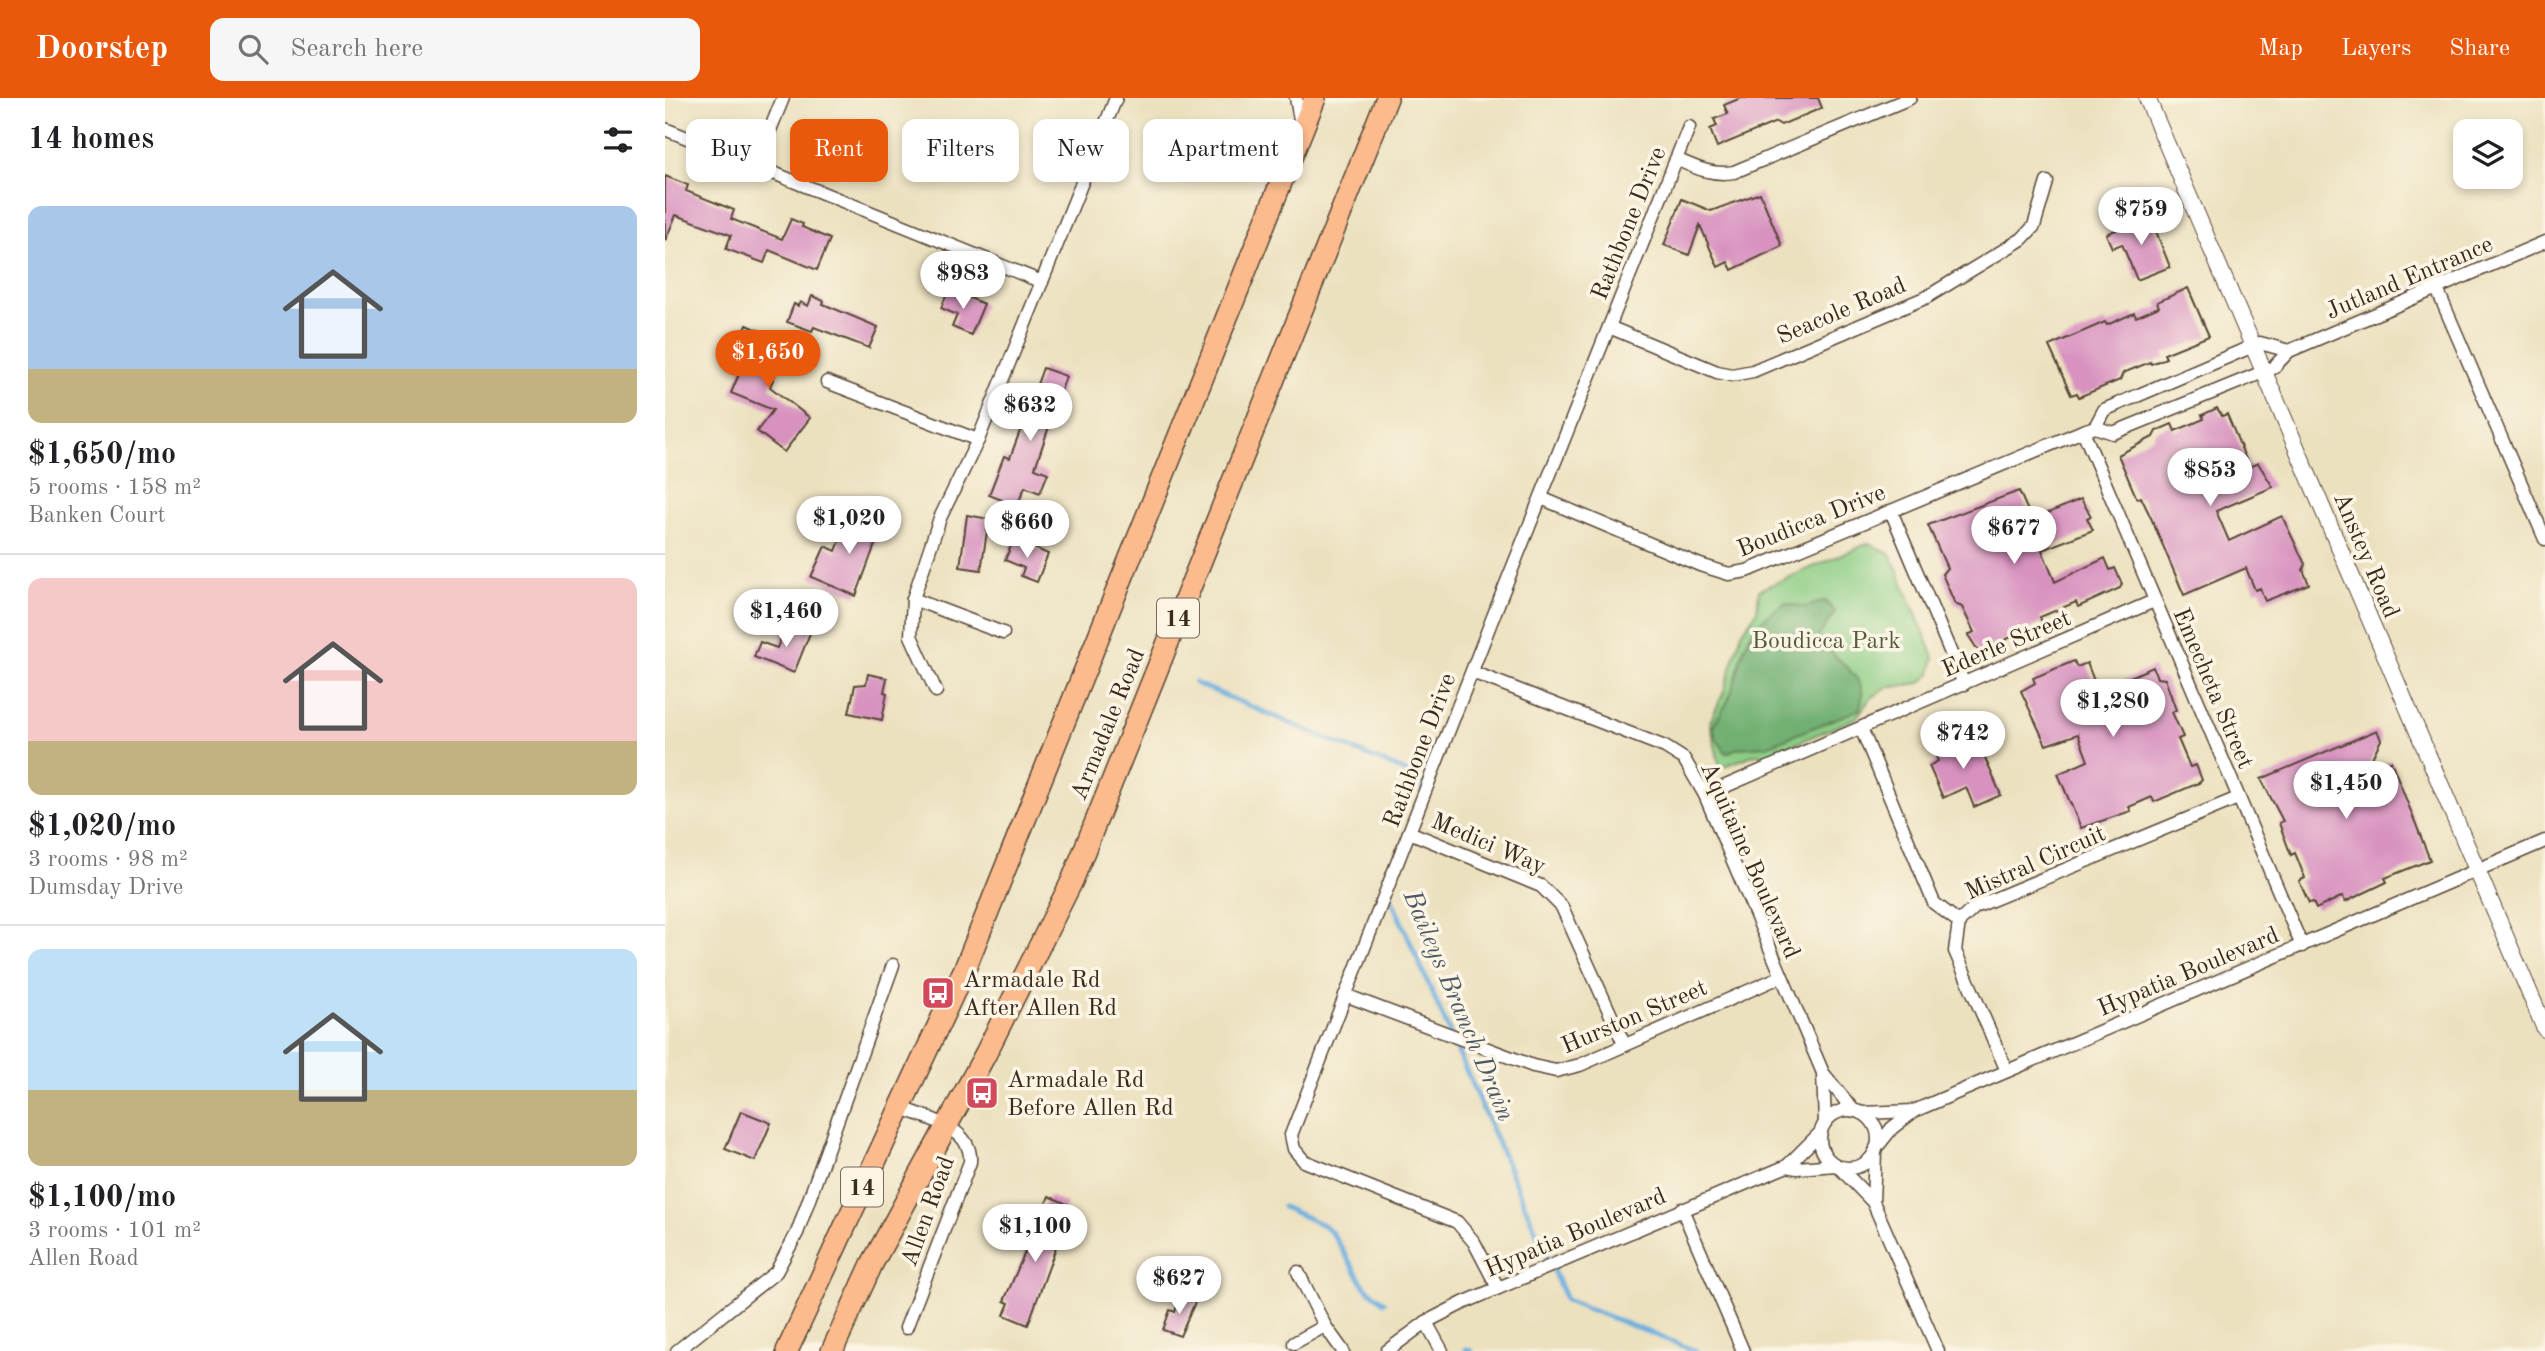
<!DOCTYPE html>
<meta charset="utf-8">
<style>
body{margin:0;font-family:"Old Standard TT",serif;background:#f6f6f6;color:#202124;height:100vh;display:flex;flex-direction:column;font-size:26px;white-space:nowrap}
*{box-sizing:border-box;margin:0}
p{font-size:23px;color:#757577}
.icon{flex:none;width:38px;height:38px;fill:none;stroke:currentColor;stroke-width:2;stroke-linecap:round;stroke-linejoin:round}
.map{position:relative;flex:1;overflow:hidden}
.drawer{display:flex;flex-direction:column;background:#fff;width:665px}
.drawer>*{flex:none}
.hud{position:absolute;left:21px;top:21px;width:665px;height:63px;display:flex;gap:14px}
.fabs{position:absolute;left:1788px;top:21px;display:grid;gap:14px}
.fabs a{display:grid;place-items:center;width:70px;height:70px;border-radius:14px;background:#fff;box-shadow:0 4px 10px #0003;font-size:35px}
.price{position:absolute;translate:-50% -60px;padding:0 16px;border-radius:24px;background:#fff;color:#222;font-size:23px;line-height:46px;filter:drop-shadow(0 2px 4px #0008)}
.price::after{content:'';position:absolute;left:50%;top:42px;width:21px;height:16px;margin-left:-10px;background:inherit;clip-path:polygon(0 0,100% 0,50% 100%)}
.price.active{background:#ea580c;color:#fff}
ul{padding:0;list-style:none}
li{display:grid;align-content:center;gap:14px;height:371px;padding:0 28px}
li+li{border-top:2px solid #e0e0e0}
li span{display:grid;place-items:center;height:217px;border-radius:14px;color:#555}
li>.icon{margin-inline-start:auto}
span .icon{width:126px;height:126px;fill:#fffc;stroke-width:1}
li b{font-size:30px}
h2{display:flex;justify-content:space-between;align-items:center;height:84px;padding:0 28px;font-size:30px}
.chip{padding:0 24px;border-radius:14px;background:#fff;box-shadow:0 4px 10px #0003;font-size:24px;line-height:63px}
.chip.active{background:#ea580c;color:#fff}
header{display:flex;align-items:center;gap:42px;box-sizing:border-box;height:98px;padding:0 35px;background:#ea580c;color:#fff}
header strong{font-size:33px}
nav{display:flex;gap:38px;margin-inline-start:auto;font-size:24px}
.search{width:490px;height:63px;background:#f6f6f6;display:flex;align-items:center;gap:18px;box-sizing:border-box;padding:0 24px;border-radius:14px;color:#757577;font-size:26px}
main{display:flex;flex:1;min-height:0}
.map>svg:first-child{display:block}
.green{fill:#8ccd85;stroke:#647c52;stroke-width:2}
.forest{fill:#71b072;stroke:#566d48;stroke-width:2}
.lines{fill:none;stroke-linecap:round;stroke-linejoin:round}
.stream{stroke:#6baddf;stroke-width:5}
.building{fill:#d892c0}
.minor-casing{stroke:#564536;stroke-width:15}
.tertiary-casing{stroke:#564536;stroke-width:18}
.trunk-casing{stroke:#564536;stroke-width:24}
.minor{stroke:#fff;stroke-width:12}
.tertiary{stroke:#fff;stroke-width:16}
.trunk{stroke:#fbbb8d;stroke-width:21}
.labels{text-anchor:middle;stroke-width:7;stroke-linejoin:round;paint-order:stroke}
.shield{fill:#fcf5e5;stroke:#75675a;stroke-width:2}
.shield-label{font-size:23px;font-weight:bold;fill:#3b2a1e}
.street-label{font-size:24px;fill:#3b2a1e;stroke:#fcf5e5}
.park-label{font-size:24px;fill:#535b3d;stroke:#fcf5e5}
.poi-label{font-size:24px;fill:#3b2a1e;stroke:#fcf5e5;text-anchor:start}
.water-label{font-size:26px;font-style:italic;fill:#4c5862;stroke:#fcf5e5}
</style>
<header>
<strong>Doorstep</strong>
<div class="search"><svg class="icon" aria-label="search" viewBox="0 0 24 24"><circle cx="10" cy="10" r="6"/><path d="M15 15l6 6"/></svg>Search here</div>
<nav><a>Map</a><a>Layers</a><a>Share</a></nav>
</header>
<main>
<section class="drawer">
<h2>14 homes<svg class="icon" aria-label="filters" viewBox="0 0 24 24"><path d="M4 7h16M4 17h16"/><circle cx="9" cy="7" r="2"/><circle cx="15" cy="17" r="2"/></svg></h2>
<ul>
<li><span style="background:linear-gradient(#a9c7e8 75%,#c2b280 0)"><svg class="icon" aria-label="home" viewBox="0 0 24 24"><path d="M3 11l9-7 9 7M6 9v11h12V9"/></svg></span><div><b>$1,650/mo</b><p>5 rooms · 158 m²</p><p>Banken Court</p></div></li>
<li><span style="background:linear-gradient(#f6c9c9 75%,#c2b280 0)"><svg class="icon" aria-label="home" viewBox="0 0 24 24"><path d="M3 11l9-7 9 7M6 9v11h12V9"/></svg></span><div><b>$1,020/mo</b><p>3 rooms · 98 m²</p><p>Dumsday Drive</p></div></li>
<li><span style="background:linear-gradient(#bfe0f5 65%,#c2b280 0)"><svg class="icon" aria-label="home" viewBox="0 0 24 24"><path d="M3 11l9-7 9 7M6 9v11h12V9"/></svg></span><div><b>$1,100/mo</b><p>3 rooms · 101 m²</p><p>Allen Road</p></div></li>
</ul>
</section>
<div class="map">
<svg width="1880" height="1253" viewBox="0 0 1880 1253">
<rect width="100%" height="100%" fill="#fcf5e5"/>
<filter id="ink" filterUnits="userSpaceOnUse"><feTurbulence type="fractalNoise" baseFrequency=".0143" numOctaves="2"/><feDisplacementMap in="SourceGraphic" scale="14" xChannelSelector="R" yChannelSelector="G"/><feConvolveMatrix kernelMatrix="1 2 1 2 8 2 1 2 1" color-interpolation-filters="sRGB"/></filter>
<filter id="wash" filterUnits="userSpaceOnUse"><feTurbulence type="fractalNoise" baseFrequency=".00686" numOctaves="4" result="noise"/><feDisplacementMap in="SourceGraphic" scale="28" xChannelSelector="R" yChannelSelector="G"/><feGaussianBlur stdDeviation="1.57" result="paint"/><feColorMatrix in="noise" values="0 0 0 0 0 0 0 0 0 0 0 0 0 0 0 0 0 1.4 0 .05"/><feComposite in="paint" operator="in"/></filter>
<g filter="url(#wash)">
<rect width="100%" height="100%" fill="#ece1bf"/>
<polygon class="green" points="1204,445 1226,457 1269,559 1266,576 1255,585 1221,590 1205,601 1191,620 1101,658 1091,656 1055,670 1045,624 1058,596 1077,535 1092,513 1094,492"/>
<path class="forest" d="M 1160,503 L 1170,514 L 1153,539 C 1163,559 1212,580 1193,612 L 1102,648 L 1073,650 L 1061,655 L 1051,640 L 1048,628 C 1053,618 1060,610 1064,600 C 1082,554 1072,534 1120,505 L 1140,509 Z"/>
<g class="lines">
<g class="stream">
<polyline points="530,585 753,679 758,693"/>
<polyline points="723,793 901,1202 1031,1253"/>
<polyline points="618,1109 658,1127 667,1135 700,1189 719,1204"/>
<polyline points="801,1251 806,1253"/>
</g>
</g>
<g id="blocks">
<g class="building">
<polygon points="1076,0 1153,0 1157,10 1116,27 1111,24 1052,49 1045,31 1052,28 1049,21 1063,16 1059,7"/>
<polygon points="0,78 23,87 21,93 69,112 66,121 117,141 126,121 138,126 137,129 165,141 152,172 104,152 99,165 61,151 66,137 11,117 0,143"/>
<polygon points="1095,95 1117,148 1067,172 1063,164 1053,169 1035,127 1024,157 999,147 1017,101 1046,113"/>
<polygon points="1485,118 1505,169 1472,182 1457,146 1447,150 1441,136"/>
<polygon points="1523,190 1544,238 1499,256 1501,260 1486,266 1485,264 1458,275 1455,282 1414,299 1412,295 1406,297 1384,248 1440,224 1442,227 1469,215 1471,219 1494,209 1492,204"/>
<polygon points="284,191 319,206 306,237 287,229 292,217 276,210"/>
<polygon points="147,198 159,203 158,206 213,229 204,250 149,229 147,233 122,224 129,206 133,208 135,204 143,208"/>
<polygon points="82,227 107,238 103,248 119,255 105,289 145,320 119,354 92,333 108,312 66,295 85,250 74,246"/>
<polygon points="378,270 401,278 370,370 383,375 375,395 360,389 352,408 324,397 339,358 345,360"/>
<polygon points="1552,310 1557,318 1562,316 1584,369 1593,365 1608,389 1551,413 1564,443 1617,418 1640,466 1638,472 1644,486 1600,503 1595,490 1590,492 1581,470 1519,497 1487,422 1476,399 1472,401 1453,357 1488,339 1491,333 1507,326 1510,333 1539,321 1537,317"/>
<polygon points="1354,393 1367,422 1416,401 1426,418 1422,420 1428,432 1377,452 1390,484 1440,460 1445,472 1450,470 1457,486 1455,490 1413,509 1411,504 1375,519 1377,525 1314,554 1303,537 1309,534 1297,509 1290,506 1277,476 1282,470 1263,427"/>
<polygon points="194,416 218,425 191,498 146,479 160,448 171,453 182,424 190,427"/>
<polygon points="302,417 324,421 316,472 295,469"/>
<polygon points="349,441 383,456 372,484 356,478 359,470 340,462"/>
<polygon points="131,524 147,530 129,575 89,559 95,544 112,550 119,532 126,535"/>
<polygon points="1409,563 1412,569 1422,565 1433,593 1488,569 1492,580 1500,581 1511,612 1507,614 1518,639 1513,641 1525,669 1531,667 1537,682 1534,685 1489,704 1487,699 1464,709 1466,713 1416,730 1393,676 1423,663 1413,636 1381,647 1356,593 1370,585 1368,580"/>
<polygon points="203,576 222,580 219,594 222,595 217,622 184,615 190,587 201,586"/>
<polygon points="1712,632 1716,642 1701,672 1726,663 1765,762 1720,780 1722,784 1680,804 1678,798 1651,811 1648,804 1644,805 1634,783 1640,780 1630,755 1626,757 1614,725 1618,723 1596,681"/>
<polygon points="1293,635 1300,652 1314,646 1336,697 1309,709 1301,689 1278,700 1264,668 1273,663 1266,647"/>
<polygon points="76,1013 106,1025 90,1063 60,1051"/>
<polygon points="384,1098 402,1106 386,1145 391,1149 363,1227 339,1217 344,1205 339,1203"/>
<polygon points="516,1196 531,1202 515,1238 498,1232 505,1212 510,1214"/>
</g>
</g>
</g>
<g filter="url(#ink)">
<use href="#blocks" fill-opacity="0" stroke="#564536" stroke-width="2"/>
<g class="lines">
<defs>
<g id="minor">
<polyline points="631,0 636,27"/>
<polyline points="0,31 377,184"/>
<path d="M 1011,61 C 1031,70 1048,78 1069,74 L 1245,0"/>
<polyline points="90,69 118,0"/>
<polyline points="1772,191 1880,441"/>
<polyline points="944,229 1052,274 1067,277 1088,273 1262,199 1357,141 1369,128 1382,84"/>
<polyline points="162,284 313,342"/>
<polyline points="1430,329 1439,312 1595,245 1624,253"/>
<polyline points="1418,333 1637,848"/>
<polyline points="876,400 1035,467 1064,476 1082,473 1418,333 1430,329 1448,335 1608,270 1624,253 1880,144"/>
<polyline points="1226,413 1299,586"/>
<polyline points="248,501 338,535"/>
<polyline points="807,574 1000,649 1019,661 1040,697 1158,975 1189,1013"/>
<polyline points="271,593 246,538 248,501 275,420 313,342 451,0"/>
<polyline points="1196,630 1269,805 1294,824"/>
<polyline points="1040,697 1489,503"/>
<polyline points="744,734 876,788 897,809 959,946"/>
<polyline points="680,897 868,968 891,973 915,967 1115,879"/>
<polyline points="1342,973 1290,853 1294,824 1310,809 1573,700"/>
<polyline points="1158,975 1160,1025"/>
<path d="M 234,1009 C 261,1020 308,1029 305,1064 L 241,1230"/>
<circle cx="1184" cy="1041" r="29"/>
<polyline points="1197,1015 1249,1013"/>
<polyline points="1211,1050 1227,1030 1249,1013 1880,743"/>
<polyline points="1122,1068 1132,1070 1171,1067"/>
<polyline points="1173,1068 1208,1104 1273,1253"/>
<polyline points="1208,1104 1210,1054"/>
<polyline points="1017,1111 1078,1253"/>
<polyline points="633,1174 660,1228 678,1253"/>
<polyline points="833,1190 809,1144 792,1124 639,1063 629,1051 626,1037 835,501 1024,29"/>
<polyline points="761,1224 777,1253"/>
<polyline points="629,1245 660,1228"/>
<polyline points="12,1253 111,1174 132,1135 228,867"/>
<polyline points="722,1253 761,1224 798,1205 1122,1068 1156,1034"/>
</g>
<polyline id="tertiary" points="1482,0 1880,931"/>
<g id="trunk">
<polyline points="122,1253 301,868 650,0"/>
<polyline points="167,1253 207,1166 321,955 407,783 722,0"/>
</g>
</defs>
<use href="#minor" class="minor-casing"/>
<use href="#tertiary" class="tertiary-casing"/>
<use href="#trunk" class="trunk-casing"/>
<use href="#minor" class="minor"/>
<use href="#tertiary" class="tertiary"/>
<use href="#trunk" class="trunk"/>
</g>
</g>
<defs>
<symbol id="bus-square" viewBox="-11 -11 22 22"><rect x="-9" y="-9" width="18" height="18" rx="4" fill="#d1495b" stroke="#fcf5e5"/><path d="M-5-6H5V4H4V6H2V4H-2V6H-4V4H-5ZM-3.5-4V0h7V-4ZM-3.5 1.2v1.5H-2V1.2ZM2 1.2v1.5H3.5V1.2Z" fill="#fff"/></symbol>
</defs>
<g fill-rule="evenodd">
<use href="#bus-square" x="254" y="876" width="38" height="38"/>
<use href="#bus-square" x="298" y="976" width="38" height="38"/>
</g>
<g class="labels">
<g class="shield">
<rect x="492" y="500.5" width="42" height="39" rx="5"/>
<rect x="176" y="1069.5" width="42" height="39" rx="5"/>
</g>
<g class="shield-label">
<text x="513" y="528">14</text>
<text x="197" y="1097">14</text>
</g>
<g class="street-label">
<text transform="translate(963 125) rotate(-68)" y="8">Rathbone Drive</text>
<text transform="translate(1744 179) rotate(-23)" y="8">Jutland Entrance</text>
<text transform="translate(1176 212) rotate(-23)" y="8">Seacole Road</text>
<text transform="translate(1146 422) rotate(-22)" y="8">Boudicca Drive</text>
<text transform="translate(1702 457) rotate(67)" y="8">Anstey Road</text>
<text transform="translate(1341 545) rotate(-23)" y="8">Ederle Street</text>
<text transform="translate(1549 590) rotate(67)" y="8">Emecheta Street</text>
<text transform="translate(442 626) rotate(-68)" y="8">Armadale Road</text>
<text transform="translate(754 652) rotate(-69)" y="8">Rathbone Drive</text>
<text transform="translate(824 745) rotate(23)" y="8">Medici Way</text>
<text transform="translate(1086 762) rotate(66)" y="8">Aquitaine Boulevard</text>
<text transform="translate(1370 764) rotate(-24)" y="8">Mistral Circuit</text>
<text transform="translate(1523 873) rotate(-23)" y="8">Hypatia Boulevard</text>
<text transform="translate(969 918) rotate(-23)" y="8">Hurston Street</text>
<text transform="translate(262 1113) rotate(-70)" y="8">Allen Road</text>
<text transform="translate(910 1134) rotate(-23)" y="8">Hypatia Boulevard</text>
</g>
<g class="park-label">
<text x="1161" y="550">Boudicca Park</text>
</g>
<g class="poi-label">
<text x="298" y="889">Armadale Rd<tspan x="298" dy="28">After Allen Rd</tspan></text>
<text x="342" y="989">Armadale Rd<tspan x="342" dy="28">Before Allen Rd</tspan></text>
</g>
<g class="water-label">
<text transform="translate(795 907) rotate(67)" y="9">Baileys Branch Drain</text>
</g>
</g>
</svg>
<div class="fabs">
<a><svg class="icon" aria-label="layers" viewBox="0 0 24 24"><path d="M12 4l9 5-9 5-9-5zM3 14l9 5 9-5"/></svg></a>
</div>
<b class="price" style="left:1476px;top:149px">$759</b>
<b class="price" style="left:298px;top:213px">$983</b>
<b class="price active" style="left:103px;top:292px">$1,650</b>
<b class="price" style="left:365px;top:345px">$632</b>
<b class="price" style="left:1545px;top:410px">$853</b>
<b class="price" style="left:184px;top:458px">$1,020</b>
<b class="price" style="left:362px;top:462px">$660</b>
<b class="price" style="left:1349px;top:468px">$677</b>
<b class="price" style="left:121px;top:551px">$1,460</b>
<b class="price" style="left:1448px;top:641px">$1,280</b>
<b class="price" style="left:1298px;top:673px">$742</b>
<b class="price" style="left:1681px;top:723px">$1,450</b>
<b class="price" style="left:370px;top:1166px">$1,100</b>
<b class="price" style="left:514px;top:1218px">$627</b>
<div class="hud">
<a class="chip">Buy</a>
<a class="chip active">Rent</a>
<a class="chip">Filters</a>
<a class="chip">New</a>
<a class="chip">Apartment</a>
</div>
</div>
</main>
